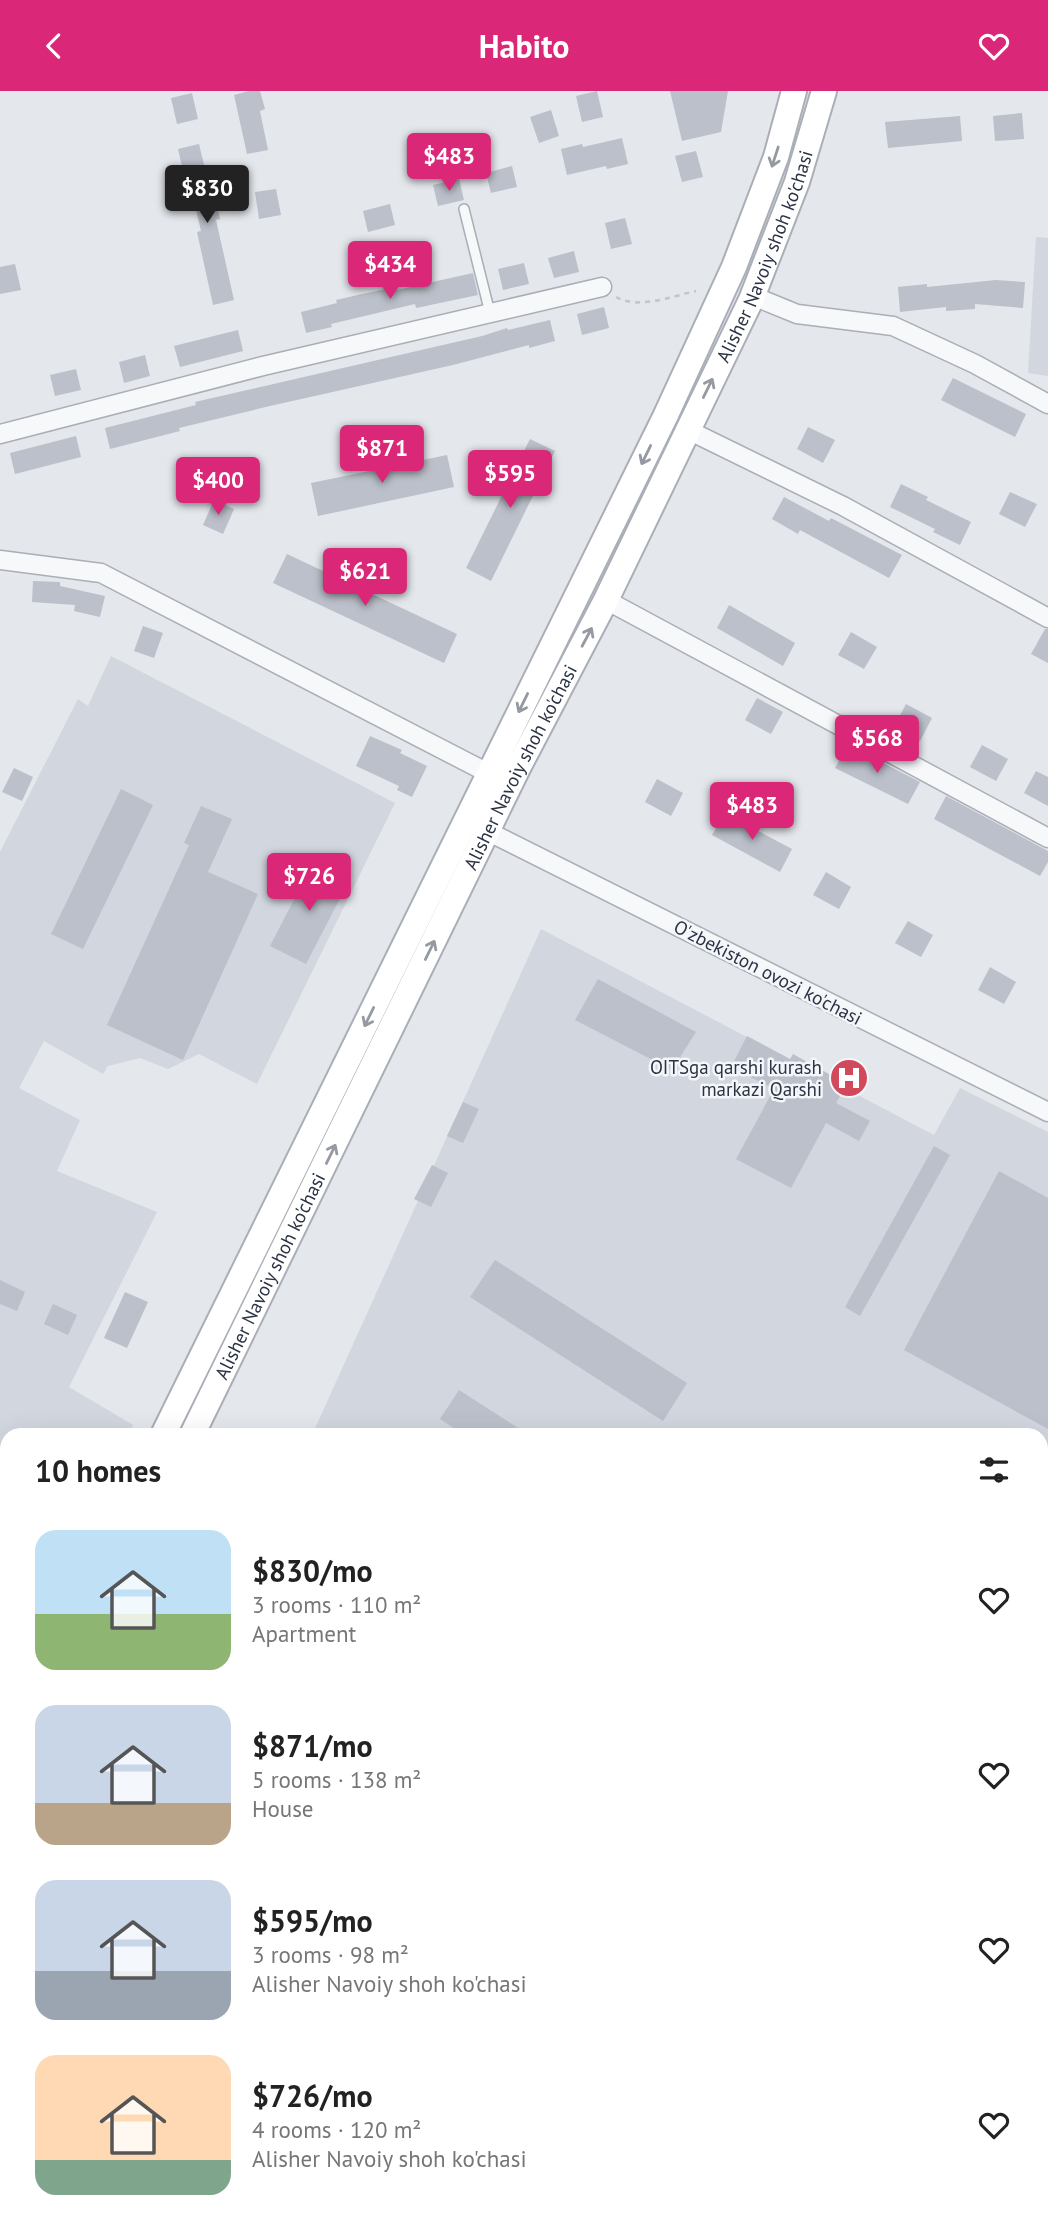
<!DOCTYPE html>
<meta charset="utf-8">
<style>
body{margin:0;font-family:"PT Sans",sans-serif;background:#f2f2f2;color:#222;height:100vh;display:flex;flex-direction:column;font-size:26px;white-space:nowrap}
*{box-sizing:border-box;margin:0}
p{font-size:23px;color:#767676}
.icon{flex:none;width:38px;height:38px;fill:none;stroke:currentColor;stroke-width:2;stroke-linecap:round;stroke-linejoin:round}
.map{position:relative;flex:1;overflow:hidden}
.sheet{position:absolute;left:0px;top:1337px;width:1048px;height:800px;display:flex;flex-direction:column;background:#fff;border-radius:21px 21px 0 0;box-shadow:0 7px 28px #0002}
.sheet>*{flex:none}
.price{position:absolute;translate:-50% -60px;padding:0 16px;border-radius:7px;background:#db2777;color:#fff;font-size:23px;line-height:46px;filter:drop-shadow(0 2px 4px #0008)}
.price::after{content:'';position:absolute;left:50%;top:42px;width:21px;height:16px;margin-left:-10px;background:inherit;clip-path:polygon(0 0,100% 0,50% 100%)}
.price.on{background:#222;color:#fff}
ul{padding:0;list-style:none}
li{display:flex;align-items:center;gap:21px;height:175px;padding:0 35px}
li span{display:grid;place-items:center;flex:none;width:196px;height:140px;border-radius:21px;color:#555}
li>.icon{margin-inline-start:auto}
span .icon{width:84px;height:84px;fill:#fffc;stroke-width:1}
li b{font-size:30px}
h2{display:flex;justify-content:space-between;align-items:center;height:84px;padding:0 35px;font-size:30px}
header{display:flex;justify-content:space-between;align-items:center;height:91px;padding:0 35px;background:#db2777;color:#fff;font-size:32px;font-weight:800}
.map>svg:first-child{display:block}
.built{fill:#d2d6de}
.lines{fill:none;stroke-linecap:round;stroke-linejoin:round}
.stream{stroke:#9fb4cc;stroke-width:5}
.building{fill:#bbc0ca}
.service-casing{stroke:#a9aeb7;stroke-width:12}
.minor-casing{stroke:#a9aeb7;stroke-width:21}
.secondary-casing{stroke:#a9aeb7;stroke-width:28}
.path{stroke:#c2c5cb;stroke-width:2.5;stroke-dasharray:5 5;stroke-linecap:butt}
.service{stroke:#f7f8fa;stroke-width:9}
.minor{stroke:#f7f8fa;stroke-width:18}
.secondary{stroke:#fff;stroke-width:24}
.oneway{stroke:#959aa2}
.labels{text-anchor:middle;stroke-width:5;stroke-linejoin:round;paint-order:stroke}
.street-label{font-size:19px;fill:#2b3445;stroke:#f4f6f9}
.poi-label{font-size:19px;fill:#2b3445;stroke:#f4f6f9;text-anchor:end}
</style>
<header><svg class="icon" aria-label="back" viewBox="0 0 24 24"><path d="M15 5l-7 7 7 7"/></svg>Habito<svg class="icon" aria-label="heart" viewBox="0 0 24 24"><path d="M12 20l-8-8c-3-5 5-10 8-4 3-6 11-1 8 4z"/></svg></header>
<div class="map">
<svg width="1048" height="2136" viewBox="0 0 1048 2136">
<rect width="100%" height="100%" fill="#e4e7ec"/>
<g class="built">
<polygon points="1036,146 1048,147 1048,285 1028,282"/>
<polygon points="111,565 395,712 257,993 199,963 168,978 140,967 108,975 103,983 44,950 19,997 80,1029 57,1080 157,1121 69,1296 133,1334 128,1344 7,1344 7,1561 0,1574 0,761 78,608 88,615"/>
<polygon points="541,838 934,1044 960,997 1048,1041 1048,1532 1041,1537 1041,1344 312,1344"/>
<polygon points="1048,1668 1048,2136 426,2136 433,2130 1041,2130 1041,1673"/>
<polygon points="7,1828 7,2130 146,2130 142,2136 0,2136 0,1838"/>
</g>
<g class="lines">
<g class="stream">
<polyline points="1041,1564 1048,1559"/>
<polyline points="188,2136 193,2130"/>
</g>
</g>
<g class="building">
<polygon points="249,0 260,0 265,18 260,20 268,59 247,63 234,4"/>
<polygon points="597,0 603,26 582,31 576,5"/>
<polygon points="670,0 728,0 721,41 682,50"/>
<polygon points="192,2 198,28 177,33 171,7"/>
<polygon points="551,19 559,45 539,52 530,26"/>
<polygon points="1022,22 1024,48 995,50 993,25"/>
<polygon points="960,25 962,50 888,57 885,31"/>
<polygon points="622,47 628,73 607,78 606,75 567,84 561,58 582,53 583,56"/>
<polygon points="199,53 211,103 214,102 220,128 216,129 234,209 213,214 197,141 201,140 188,84 184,84 178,58"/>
<polygon points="696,60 703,86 682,91 675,65"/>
<polygon points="512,75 517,96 491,102 486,82"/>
<polygon points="459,88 464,109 438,115 433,94"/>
<polygon points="276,98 281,124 259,128 255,101"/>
<polygon points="390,113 395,134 368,141 363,120"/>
<polygon points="625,127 632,153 611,158 605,132"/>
<polygon points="574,160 579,181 554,187 548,167"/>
<polygon points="524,172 529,193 503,199 498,178"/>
<polygon points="15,173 21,199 0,203 0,176"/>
<polygon points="473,182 478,204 416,217 415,213 331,233 332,236 306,242 301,221 337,212 336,209 362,203 396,196 397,199"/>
<polygon points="996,189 1025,191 1023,217 975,213 975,218 946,220 946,216 900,221 898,196 927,193 927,196"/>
<polygon points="604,216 609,237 582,244 577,223"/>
<polygon points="550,229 555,250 529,257 529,254 453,274 270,315 179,337 180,340 110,358 105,337 196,314 195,311 482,245 507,237 508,239"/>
<polygon points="238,239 243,260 180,276 174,255"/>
<polygon points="145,264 150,285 124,292 119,271"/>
<polygon points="76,278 81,299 55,305 50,284"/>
<polygon points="953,287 1026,323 1015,346 941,309"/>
<polygon points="808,336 835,349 823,372 797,358"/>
<polygon points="76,345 81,366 15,383 10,362"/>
<polygon points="530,348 555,360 491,490 466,477"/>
<polygon points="447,364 454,396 318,425 311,392"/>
<polygon points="901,393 928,406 926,409 971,431 960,454 933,441 935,438 890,416"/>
<polygon points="1010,401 1037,413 1025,436 999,423"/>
<polygon points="784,406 829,430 831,427 902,464 889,487 800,439 798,443 772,428"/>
<polygon points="214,409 234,418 223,443 203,434"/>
<polygon points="287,463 457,543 444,572 273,492"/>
<polygon points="33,490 60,491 60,495 105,505 100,526 74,520 75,514 32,511"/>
<polygon points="729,514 795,552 783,575 717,537"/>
<polygon points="143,535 163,542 154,567 134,560"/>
<polygon points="1045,538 1048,538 1048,572 1031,563"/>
<polygon points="851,541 877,556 864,578 838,564"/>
<polygon points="757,607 783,621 771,643 745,629"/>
<polygon points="906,613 932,627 920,650 894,636"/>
<polygon points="370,645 402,659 400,662 427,675 412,706 397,699 399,695 356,675"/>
<polygon points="848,654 920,691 908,713 835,677"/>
<polygon points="982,654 1008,668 996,690 970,676"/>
<polygon points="14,677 33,686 22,710 2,701"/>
<polygon points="1036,680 1048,686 1048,715 1024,702"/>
<polygon points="657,688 683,702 671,725 645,711"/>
<polygon points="121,698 153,714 83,858 51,843"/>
<polygon points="946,705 1048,760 1048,771 1040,785 934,728"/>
<polygon points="201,715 232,728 208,781 258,803 183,969 107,934 189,754 184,752"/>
<polygon points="725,722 792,758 780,781 712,744"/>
<polygon points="313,772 349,790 306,873 270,855"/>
<polygon points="826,781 851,796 839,818 813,804"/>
<polygon points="908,830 933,844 921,866 895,852"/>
<polygon points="990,876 1016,891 1004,913 978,899"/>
<polygon points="598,888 696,941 672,979 575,929"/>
<polygon points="747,945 790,968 793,963 847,993 836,1012 870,1030 859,1050 826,1032 791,1097 736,1068 774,998 731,976"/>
<polygon points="463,1011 479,1018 463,1052 447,1045"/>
<polygon points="934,1055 950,1064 860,1225 845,1216"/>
<polygon points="432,1074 448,1082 431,1116 414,1108"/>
<polygon points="999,1080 1048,1107 1048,1338 904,1259"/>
<polygon points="495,1169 687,1292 663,1330 470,1206"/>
<polygon points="0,1189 25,1201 17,1220 0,1213"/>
<polygon points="125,1201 148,1211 127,1257 104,1247"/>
<polygon points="53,1213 77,1224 68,1244 44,1233"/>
<polygon points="459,1299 529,1344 464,1344 440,1328"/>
</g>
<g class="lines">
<defs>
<g id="service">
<polyline points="464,118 490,222"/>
<polyline points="0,1853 7,1859"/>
</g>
<g id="minor">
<polyline points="753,205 797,223 893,235 975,273 1048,313"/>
<polyline points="688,339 843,415 1048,527"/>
<polyline points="0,343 263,275 602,196"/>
<polyline points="0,469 101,482 488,682"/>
<polyline points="606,509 1048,747"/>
<polyline points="479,736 1048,1021"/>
</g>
<g id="secondary">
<polyline points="163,1344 665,326 734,176 776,66 794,0"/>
<path id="s1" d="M 192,1344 L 518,677 L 606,509 L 751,209 L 797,91 L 824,0"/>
<polyline points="0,1640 7,1629"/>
<polyline points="0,1681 7,1671"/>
</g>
</defs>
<use href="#service" class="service-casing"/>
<use href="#minor" class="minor-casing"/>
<use href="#secondary" class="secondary-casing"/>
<path class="path" d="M 616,206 C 638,219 673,205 696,200"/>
<use href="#service" class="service"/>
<use href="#minor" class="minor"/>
<use href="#secondary" class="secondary"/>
</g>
<defs><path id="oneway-shaft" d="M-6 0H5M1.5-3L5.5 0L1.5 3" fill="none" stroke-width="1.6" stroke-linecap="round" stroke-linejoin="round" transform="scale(1.75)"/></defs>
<g class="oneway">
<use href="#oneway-shaft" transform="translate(775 66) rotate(108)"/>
<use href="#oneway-shaft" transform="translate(708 297) rotate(-64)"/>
<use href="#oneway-shaft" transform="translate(646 364) rotate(116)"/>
<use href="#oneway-shaft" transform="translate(587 546) rotate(-62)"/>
<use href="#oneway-shaft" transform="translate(523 612) rotate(116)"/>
<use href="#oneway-shaft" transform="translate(430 859) rotate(-64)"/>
<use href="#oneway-shaft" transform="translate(369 926) rotate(116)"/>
<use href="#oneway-shaft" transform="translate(331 1063) rotate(-64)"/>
</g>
<defs>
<symbol id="hospital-disc" viewBox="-11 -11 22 22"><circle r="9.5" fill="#d1495b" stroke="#f4f6f9"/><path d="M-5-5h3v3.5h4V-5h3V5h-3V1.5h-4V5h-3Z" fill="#fff"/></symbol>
</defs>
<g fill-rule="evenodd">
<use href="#hospital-disc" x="827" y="965" width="44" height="44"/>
</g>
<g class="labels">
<g class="street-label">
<text dy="7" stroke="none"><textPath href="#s1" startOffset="1311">Alisher Navoiy shoh ko'chasi</textPath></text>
<text dy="7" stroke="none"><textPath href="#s1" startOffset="744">Alisher Navoiy shoh ko'chasi</textPath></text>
<text transform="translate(768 881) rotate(27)" y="7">O'zbekiston ovozi ko'chasi</text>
<text dy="7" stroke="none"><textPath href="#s1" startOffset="177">Alisher Navoiy shoh ko'chasi</textPath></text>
</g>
<g class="poi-label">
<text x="822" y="983">OITSga qarshi kurash<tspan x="822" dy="22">markazi Qarshi</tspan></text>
</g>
</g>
</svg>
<b class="price" style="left:449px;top:102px">$483</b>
<b class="price on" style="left:207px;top:134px">$830</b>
<b class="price" style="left:390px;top:210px">$434</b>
<b class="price" style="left:382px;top:394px">$871</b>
<b class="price" style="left:510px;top:419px">$595</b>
<b class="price" style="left:218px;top:426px">$400</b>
<b class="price" style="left:365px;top:517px">$621</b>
<b class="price" style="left:877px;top:684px">$568</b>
<b class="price" style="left:752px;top:751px">$483</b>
<b class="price" style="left:309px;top:822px">$726</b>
<section class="sheet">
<h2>10 homes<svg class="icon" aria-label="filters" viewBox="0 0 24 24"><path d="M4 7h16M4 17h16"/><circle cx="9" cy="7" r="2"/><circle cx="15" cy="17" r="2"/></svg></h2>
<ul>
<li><span style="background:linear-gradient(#bfe0f5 60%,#8fb573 0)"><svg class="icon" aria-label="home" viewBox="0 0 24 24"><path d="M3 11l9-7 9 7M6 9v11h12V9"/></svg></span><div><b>$830/mo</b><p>3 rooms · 110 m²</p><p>Apartment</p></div><svg class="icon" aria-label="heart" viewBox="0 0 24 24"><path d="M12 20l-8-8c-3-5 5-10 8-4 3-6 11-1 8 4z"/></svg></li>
<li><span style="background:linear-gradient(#c9d6e8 70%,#b9a48a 0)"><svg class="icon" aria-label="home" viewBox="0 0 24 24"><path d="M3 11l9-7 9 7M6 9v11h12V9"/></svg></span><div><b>$871/mo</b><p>5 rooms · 138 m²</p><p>House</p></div><svg class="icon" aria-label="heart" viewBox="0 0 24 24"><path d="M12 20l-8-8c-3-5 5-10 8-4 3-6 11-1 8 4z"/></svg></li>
<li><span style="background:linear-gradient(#c9d6e8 65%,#9aa5b1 0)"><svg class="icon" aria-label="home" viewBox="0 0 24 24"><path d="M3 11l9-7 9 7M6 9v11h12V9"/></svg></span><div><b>$595/mo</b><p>3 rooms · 98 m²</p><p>Alisher Navoiy shoh ko'chasi</p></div><svg class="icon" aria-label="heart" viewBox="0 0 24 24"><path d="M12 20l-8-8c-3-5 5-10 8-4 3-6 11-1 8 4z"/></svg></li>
<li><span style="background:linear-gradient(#ffd9b3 75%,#7fa58c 0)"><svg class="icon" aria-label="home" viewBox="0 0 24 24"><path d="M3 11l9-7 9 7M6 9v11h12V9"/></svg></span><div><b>$726/mo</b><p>4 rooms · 120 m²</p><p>Alisher Navoiy shoh ko'chasi</p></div><svg class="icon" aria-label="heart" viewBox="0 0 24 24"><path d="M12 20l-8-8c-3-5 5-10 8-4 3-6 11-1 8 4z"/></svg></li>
</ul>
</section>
</div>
